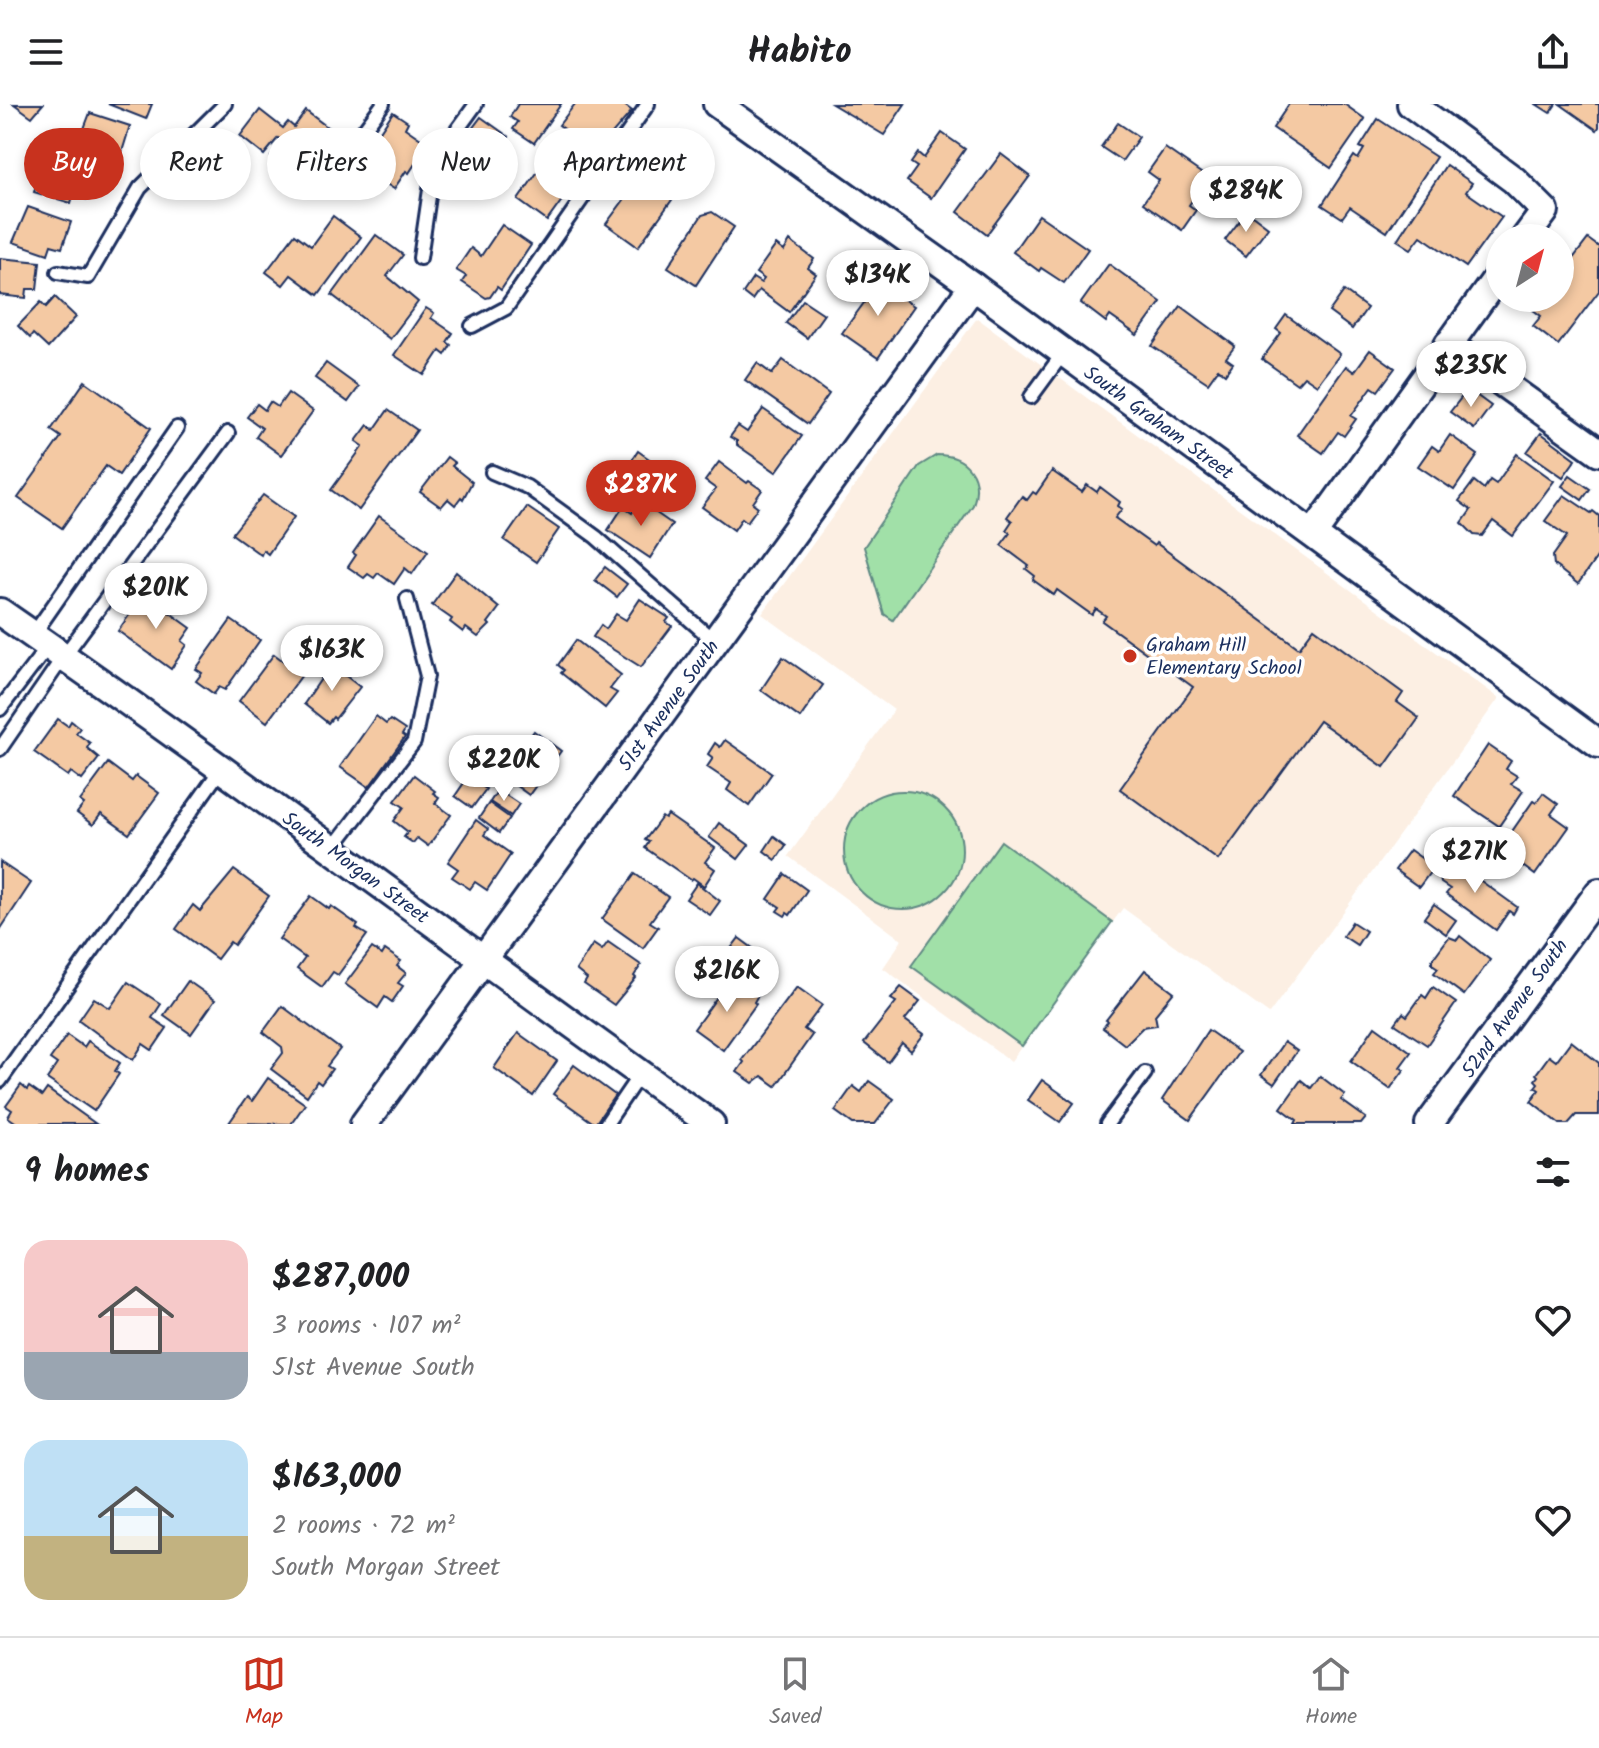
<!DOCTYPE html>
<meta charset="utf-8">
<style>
body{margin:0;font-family:Kalam,sans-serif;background:#f6f6f6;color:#202124;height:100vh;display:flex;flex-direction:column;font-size:30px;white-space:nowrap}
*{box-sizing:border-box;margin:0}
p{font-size:26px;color:#757577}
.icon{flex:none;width:44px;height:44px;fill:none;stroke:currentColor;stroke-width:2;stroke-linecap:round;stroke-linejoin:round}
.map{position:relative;height:1020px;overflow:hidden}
.side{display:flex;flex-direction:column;background:#fff;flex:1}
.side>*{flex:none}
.hud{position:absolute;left:24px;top:24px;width:800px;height:72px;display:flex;gap:16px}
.needle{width:52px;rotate:36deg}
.controls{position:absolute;left:1486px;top:120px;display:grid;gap:16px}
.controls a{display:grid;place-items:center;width:88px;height:88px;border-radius:50%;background:#fff;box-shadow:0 4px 12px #0003;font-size:40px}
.price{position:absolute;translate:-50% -68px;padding:0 18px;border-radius:28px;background:#fff;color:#222;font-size:26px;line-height:52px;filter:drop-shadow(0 2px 4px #0008)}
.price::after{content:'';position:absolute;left:50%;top:48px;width:24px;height:18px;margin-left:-12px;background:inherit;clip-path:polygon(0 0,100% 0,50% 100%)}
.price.current{background:#c8321e;color:#fff}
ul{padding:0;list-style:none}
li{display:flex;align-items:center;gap:24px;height:200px;padding:0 24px}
li span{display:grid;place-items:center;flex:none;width:224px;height:160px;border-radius:24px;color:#555}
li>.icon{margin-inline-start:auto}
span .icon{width:96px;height:96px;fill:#fffc;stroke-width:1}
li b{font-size:34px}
h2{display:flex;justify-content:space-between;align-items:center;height:96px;padding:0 24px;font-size:34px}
.tag{padding:0 28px;border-radius:36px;background:#fff;box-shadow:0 4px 12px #0003;font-size:28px;line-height:72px}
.tag.current{background:#c8321e;color:#fff}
header{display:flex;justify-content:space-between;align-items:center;height:104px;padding:0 24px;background:#fff;font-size:36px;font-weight:800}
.tabs{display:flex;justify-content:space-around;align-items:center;height:112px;border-top:2px solid #e0e0e0;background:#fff;font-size:22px;color:#757577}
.tabs a{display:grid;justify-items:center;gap:4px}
.tabs .current{color:#c8321e}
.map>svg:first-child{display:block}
.built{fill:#fcefe3}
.green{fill:#a1e0a8;stroke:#5e8883;stroke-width:2}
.building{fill:#f4c9a3;stroke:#1b2f5e;stroke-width:2}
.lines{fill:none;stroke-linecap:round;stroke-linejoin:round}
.service-casing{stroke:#1b2f5e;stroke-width:18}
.minor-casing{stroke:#1b2f5e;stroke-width:32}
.service{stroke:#fff;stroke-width:12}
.minor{stroke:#fff;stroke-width:26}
.poi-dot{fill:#c8321e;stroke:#fff;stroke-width:3}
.labels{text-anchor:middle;stroke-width:7;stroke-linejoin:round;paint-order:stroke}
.street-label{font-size:20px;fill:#1b2f5e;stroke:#fff}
.poi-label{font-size:20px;fill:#1b2f5e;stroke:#fff;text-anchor:start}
</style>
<header><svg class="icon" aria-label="menu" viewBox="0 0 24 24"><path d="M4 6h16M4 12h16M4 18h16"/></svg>Habito<svg class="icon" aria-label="share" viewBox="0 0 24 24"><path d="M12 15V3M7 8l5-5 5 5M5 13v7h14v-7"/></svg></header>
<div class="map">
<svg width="1599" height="1020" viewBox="0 0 1599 1020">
<rect width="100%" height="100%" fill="#fff"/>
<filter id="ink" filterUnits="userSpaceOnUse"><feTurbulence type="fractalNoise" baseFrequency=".0125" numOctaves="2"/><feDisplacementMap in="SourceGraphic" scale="16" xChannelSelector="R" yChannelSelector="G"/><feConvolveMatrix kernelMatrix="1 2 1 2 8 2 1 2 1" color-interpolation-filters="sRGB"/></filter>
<g filter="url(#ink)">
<polygon class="built" points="977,214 1499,594 1269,910 1123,804 1011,957 883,864 902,836 788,752 894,606 762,510"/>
<g class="green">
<path d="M 937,351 C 967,351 983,373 973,401 L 893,516 L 884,510 L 864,443 L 919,362 Z"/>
<circle cx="903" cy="746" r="59"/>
<polygon points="1001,737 1112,818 1022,942 911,862"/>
</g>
<g class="building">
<polygon points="14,0 43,0 32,13"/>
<polygon points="108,0 152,0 146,15"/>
<polygon points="518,0 561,0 534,39 513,25 518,18 510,13"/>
<polygon points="575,0 623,0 632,7 596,49 559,21"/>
<polygon points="832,0 905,0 884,31"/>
<polygon points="1289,0 1344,0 1365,15 1331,64 1273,24"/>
<polygon points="1536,0 1556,0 1550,9"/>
<polygon points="1560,0 1599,0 1599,23 1597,26"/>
<polygon points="260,6 283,24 288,18 294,23 306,7 343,35 307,83 300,77 295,84 270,65 276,58 271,53 283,38 278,34 264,51 240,32"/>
<polygon points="393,8 408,18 405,24 428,40 409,69 406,67 394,85 380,76 377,81 354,66"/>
<polygon points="90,9 130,22 121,51 109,47 106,55 74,44 79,29 82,30"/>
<polygon points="481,13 509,33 491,59 462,38"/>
<polygon points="1378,15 1436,53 1387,128 1350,103 1342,114 1322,101 1354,52 1358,55 1364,45 1360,43"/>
<polygon points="1118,19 1139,33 1122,57 1101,43"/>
<polygon points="942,29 965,45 931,94 907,77 917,63 911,59 918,49 924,54"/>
<polygon points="1165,44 1208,74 1189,101 1196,106 1182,126 1143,99 1159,76 1148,68"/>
<polygon points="662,45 682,59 676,67 687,75 638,143 606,120"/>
<polygon points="553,46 583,67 547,117 518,96"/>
<polygon points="1001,50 1030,72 987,130 958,108"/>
<polygon points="44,54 97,70 89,96 73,92 71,99 34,88"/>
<polygon points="1446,61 1472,79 1466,88 1502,113 1466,163 1421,132 1411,145 1397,136"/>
<polygon points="28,103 71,118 62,144 51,141 48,150 13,138"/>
<polygon points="1247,107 1268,123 1246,152 1225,136"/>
<polygon points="712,108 734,123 696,181 668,163 702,111"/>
<polygon points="1039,111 1088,145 1064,179 1041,164 1039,167 1013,148"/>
<polygon points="333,112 361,133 318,191 291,171 283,181 266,168 295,130 311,142"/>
<polygon points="502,121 531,141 501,186 497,183 490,193 486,194 462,178 466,172 456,166 471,144 481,152"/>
<polygon points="376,131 403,151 387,172 418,198 390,235 332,191"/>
<polygon points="1588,135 1599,143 1599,187 1558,241 1533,222 1541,212 1520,196 1560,194 1560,162 1565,165"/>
<polygon points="790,137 814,155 808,164 816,170 789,208 759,186 752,196 743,189 753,174 761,179 764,175 756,169 776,141 784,147"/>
<polygon points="0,154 40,158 37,185 27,185 26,194 0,191"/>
<polygon points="1109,160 1161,198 1137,231 1110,212 1106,218 1081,199"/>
<polygon points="870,173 914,202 878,254 842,229 869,192 861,186"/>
<polygon points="1344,187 1367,204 1352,225 1329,208"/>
<polygon points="55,193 76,213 48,244 33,230 30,234 18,222 41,198 46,203"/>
<polygon points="803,196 824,210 807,234 786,219"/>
<polygon points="1181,202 1235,242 1226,254 1233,259 1225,270 1218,265 1208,279 1152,242"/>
<polygon points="426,204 434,209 431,214 453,229 447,238 451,241 445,251 440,247 424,271 394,251"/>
<polygon points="1286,211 1340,250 1317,281 1304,272 1297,280 1262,255 1281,229 1276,225"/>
<polygon points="1370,246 1395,264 1378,287 1372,283 1351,312 1356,315 1344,332 1338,328 1323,349 1297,331 1346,262 1354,268"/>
<polygon points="783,256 829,290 808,320 745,276 757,259 772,270"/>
<polygon points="326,259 359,283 348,298 315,274"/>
<polygon points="85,277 151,324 119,371 106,362 62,424 18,394 61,333 51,326"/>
<polygon points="1468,285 1491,302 1474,325 1450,308"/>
<polygon points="288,289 313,307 281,351 256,333 262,324 247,313 257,300 265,306 270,298 278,303"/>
<polygon points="763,305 802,332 776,368 737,341 737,337 730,333 738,322 747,328"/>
<polygon points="388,306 417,326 359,406 331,386 363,342 356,337 368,321 374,326"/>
<polygon points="1541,329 1576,355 1563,373 1527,348"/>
<polygon points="1450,331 1478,351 1454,386 1418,362 1432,342 1439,347"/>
<polygon points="638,347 659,362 649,377 628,362"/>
<polygon points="1517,350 1554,377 1513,432 1493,417 1482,432 1474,431 1462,419 1471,406 1459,397 1474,377 1484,385 1490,376 1496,380"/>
<polygon points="447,353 455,359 452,362 472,378 463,395 461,393 455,401 448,395 441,403 420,388"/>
<polygon points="719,358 747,379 749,377 762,386 753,399 758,403 747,418 742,414 734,426 702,403 716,385 705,377"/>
<polygon points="621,364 638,376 628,391 611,379"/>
<polygon points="1052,367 1082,388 1087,381 1097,388 1100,383 1120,398 1118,402 1122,405 1115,414 1154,442 1156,439 1299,544 1314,524 1403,589 1397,598 1419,614 1384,663 1319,617 1218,756 1120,685 1193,583 1102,517 1106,512 1096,505 1092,511 1057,486 1054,491 1033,476 1035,472 1026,465 1029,462 1001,441 1010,429 1006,426 1012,417 1007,413 1022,392 1027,396 1033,388 1036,390"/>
<polygon points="1570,371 1590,385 1582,396 1562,382"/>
<polygon points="263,391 294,413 268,450 263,446 261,451 232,430"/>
<polygon points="1564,391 1591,409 1593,407 1599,412 1599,450 1578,480 1554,461 1553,452 1567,432 1545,417"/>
<polygon points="639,397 672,420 650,454 608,426 623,403 632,409"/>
<polygon points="527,403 559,425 536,458 504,436"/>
<polygon points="379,412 428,447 412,470 405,464 394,480 378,469 374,474 368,470 364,474 348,463 356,451 353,449"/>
<polygon points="605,463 627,480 617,493 595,476"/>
<polygon points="456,468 499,504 488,519 490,521 478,533 466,524 463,528 450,518 452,515 432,501"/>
<polygon points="144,490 191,524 182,537 187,541 171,565 118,527"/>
<polygon points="640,495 669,514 666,518 672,522 641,563 593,533 601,521 606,525 616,510 626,516"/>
<polygon points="231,516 260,536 225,586 219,583 214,590 196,577 202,569 196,565"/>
<polygon points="576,536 621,571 610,585 617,589 605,604 561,569 564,566 558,561"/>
<polygon points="274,550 302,571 267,618 239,597"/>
<polygon points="783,553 823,581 800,614 761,586"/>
<polygon points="337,556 345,562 343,565 348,569 346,572 360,583 335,615 333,613 328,619 304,600 331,560 332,561"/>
<polygon points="376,612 386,620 390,616 405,626 402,631 405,633 369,683 340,663"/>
<polygon points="58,615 68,622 71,617 80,624 76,629 90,639 87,644 99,654 82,676 71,668 68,672 34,648"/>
<polygon points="534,627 561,647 529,691 494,666 508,646 516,652"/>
<polygon points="725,636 772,669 749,702 727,686 731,679 707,663 713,654 708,650 715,639 720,643"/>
<polygon points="1488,641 1511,657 1506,665 1517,672 1511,680 1523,687 1499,722 1454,692"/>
<polygon points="108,659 132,677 136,672 159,689 129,730 101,710 93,721 77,709 84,700 80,697"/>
<polygon points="414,671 435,687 433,689 439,693 435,699 451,711 428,742 417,734 413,739 404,733 408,728 394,717 404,703 395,697"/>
<polygon points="468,673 486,685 472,704 455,692"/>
<polygon points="498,686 519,700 511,712 490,698"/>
<polygon points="1543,689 1558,700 1551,710 1569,723 1535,771 1520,760 1518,764 1497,749 1533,697 1536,699"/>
<polygon points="489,699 510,714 499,729 479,714"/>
<polygon points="668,711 715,744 705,758 715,765 704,782 693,774 691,776 645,744 649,738 645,736 662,713 665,715"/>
<polygon points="476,716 488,725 484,731 511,750 487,786 475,778 470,785 452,773 458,765 448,758"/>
<polygon points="719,719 749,741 738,755 709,733"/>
<polygon points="774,732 786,741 776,756 764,747"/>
<polygon points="1410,746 1434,763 1419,783 1395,766"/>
<polygon points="1449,754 1517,803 1513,810 1509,807 1496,826 1446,790 1450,785 1441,779 1438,766"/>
<polygon points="0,758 31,779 0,826"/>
<polygon points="234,766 269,792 234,841 230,838 217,855 176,825 193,801 200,807"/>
<polygon points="635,770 668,793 650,818 658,823 643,844 602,815"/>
<polygon points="785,770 807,786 790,811 787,809 785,812 777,807 780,803 768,795"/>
<polygon points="697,779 720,797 710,811 686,795"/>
<polygon points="311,792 329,805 331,802 358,821 356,824 367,831 338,871 333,868 322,883 297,865 305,854 279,835"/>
<polygon points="1434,800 1456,816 1446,830 1424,814"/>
<polygon points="1352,818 1366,827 1357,841 1343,832"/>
<polygon points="1460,832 1490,856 1464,891 1434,869 1438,864 1432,860 1432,856 1449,833 1457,836"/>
<polygon points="739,834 758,848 743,869 723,855"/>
<polygon points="608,838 641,861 634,872 636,874 614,901 584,880 587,875 576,866 593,840 602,846"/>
<polygon points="372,844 382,851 385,846 401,857 397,862 406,869 398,879 403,882 392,898 385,893 378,904 345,880"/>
<polygon points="1145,866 1174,888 1155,911 1157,921 1143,923 1125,941 1103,924 1108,917 1106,916"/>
<polygon points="735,874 758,891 754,898 756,900 723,946 694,925 727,879 730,881"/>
<polygon points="188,877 215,896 191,930 164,911"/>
<polygon points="128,878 161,900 152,914 167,924 152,946 143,940 133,956 79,916 94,894 110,904"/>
<polygon points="797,883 822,901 804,925 812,931 776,982 762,972 753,979 737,968 744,958 742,956"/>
<polygon points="901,883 920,897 905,916 924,930 911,947 902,939 888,958 864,939 896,898 891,895"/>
<polygon points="1433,883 1456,899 1427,941 1395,920 1403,909 1407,912 1422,891 1426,894"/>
<polygon points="282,902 340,945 327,962 332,965 321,980 317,977 307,992 271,965 283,949 282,943 263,928"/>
<polygon points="1375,922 1411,948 1400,963 1404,966 1390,985 1351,957"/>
<polygon points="1208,926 1239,948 1190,1016 1162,996"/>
<polygon points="518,929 557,957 533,992 494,964"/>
<polygon points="67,931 84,943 88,937 120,959 115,967 119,970 94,1007 47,975 57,960 50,955"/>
<polygon points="1571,937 1599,959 1599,1011 1576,1011 1568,1020 1560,1020 1531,997 1539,986 1535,983 1538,979 1535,976 1538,972 1536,970 1549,952 1556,957"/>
<polygon points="1284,938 1297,947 1274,980 1261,971"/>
<polygon points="574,961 615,991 595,1020 553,990"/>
<polygon points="1320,972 1345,991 1341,996 1366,1014 1361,1020 1295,1020 1297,1016 1281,1004 1301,976 1311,984"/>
<polygon points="268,974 305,1000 291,1020 229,1019 247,993 252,997"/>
<polygon points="1042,976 1074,999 1060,1018 1028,996"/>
<polygon points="869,977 894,995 875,1020 853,1020 835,1007 853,982 861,988"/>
<polygon points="21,981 27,986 29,983 42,992 47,985 96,1020 18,1020 8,1013 12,1006 6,1002"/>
</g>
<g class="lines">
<defs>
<g id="service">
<polyline points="329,73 383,0"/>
<polyline points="420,154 434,58 476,0"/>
<polyline points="58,168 88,173 140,84 225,0"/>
<polyline points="472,222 506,204 648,0"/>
<polyline points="1031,293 1064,248"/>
<polyline points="492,368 527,383 596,433 714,537"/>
<polyline points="33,531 177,324"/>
<polyline points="0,605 49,541"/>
<polyline points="0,645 64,552 228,329"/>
<polyline points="332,745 414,638 427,572 407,495"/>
<polyline points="0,977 221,665"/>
<polyline points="606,1020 640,970"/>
<polyline points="1107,1020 1145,969"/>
</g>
<g id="minor">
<polyline points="717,0 973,182 1599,640"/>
<polyline points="1411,0 1514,76 1545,107 1525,134"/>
<polyline points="1448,240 1599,348"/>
<polyline points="1313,430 1500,169"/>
<path d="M 0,508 C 240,674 473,851 711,1020"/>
<polyline points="364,1020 973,182"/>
<polyline points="1429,1020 1599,788"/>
</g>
</defs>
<use href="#service" class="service-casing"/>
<use href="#minor" class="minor-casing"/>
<use href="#service" class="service"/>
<use href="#minor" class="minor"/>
</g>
</g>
<circle class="poi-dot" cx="1130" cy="552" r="8"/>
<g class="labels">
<g class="street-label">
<text transform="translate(1159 318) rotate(36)" y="7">South Graham Street</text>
<text transform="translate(668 601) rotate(-54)" y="7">51st Avenue South</text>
<text transform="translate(356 763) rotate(36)" y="7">South Morgan Street</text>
<text transform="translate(1514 904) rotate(-54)" y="7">52nd Avenue South</text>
</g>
<g class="poi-label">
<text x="1146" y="547">Graham Hill<tspan x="1146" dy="23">Elementary School</tspan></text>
</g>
</g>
</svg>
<div class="controls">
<a><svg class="needle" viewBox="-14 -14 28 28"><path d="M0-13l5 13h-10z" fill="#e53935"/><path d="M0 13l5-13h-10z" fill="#757577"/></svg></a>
</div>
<b class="price" style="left:1246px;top:130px">$284K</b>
<b class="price" style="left:878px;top:214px">$134K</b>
<b class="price" style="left:1471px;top:305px">$235K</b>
<b class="price current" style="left:641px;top:424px">$287K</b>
<b class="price" style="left:156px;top:527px">$201K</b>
<b class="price" style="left:332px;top:589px">$163K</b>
<b class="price" style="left:504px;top:699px">$220K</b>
<b class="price" style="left:1475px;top:791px">$271K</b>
<b class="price" style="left:727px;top:910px">$216K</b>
<div class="hud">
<a class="tag current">Buy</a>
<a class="tag">Rent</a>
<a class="tag">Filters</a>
<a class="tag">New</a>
<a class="tag">Apartment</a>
</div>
</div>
<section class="side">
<h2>9 homes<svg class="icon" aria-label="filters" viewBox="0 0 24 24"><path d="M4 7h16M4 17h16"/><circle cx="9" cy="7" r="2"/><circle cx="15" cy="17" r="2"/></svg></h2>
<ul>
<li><span style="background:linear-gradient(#f6c9c9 70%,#9aa5b1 0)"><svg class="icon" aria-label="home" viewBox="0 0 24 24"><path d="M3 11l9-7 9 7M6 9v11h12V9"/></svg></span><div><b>$287,000</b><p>3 rooms · 107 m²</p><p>51st Avenue South</p></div><svg class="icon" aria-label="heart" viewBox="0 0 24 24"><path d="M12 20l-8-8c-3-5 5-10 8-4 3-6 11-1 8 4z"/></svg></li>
<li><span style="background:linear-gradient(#bfe0f5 60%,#c2b280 0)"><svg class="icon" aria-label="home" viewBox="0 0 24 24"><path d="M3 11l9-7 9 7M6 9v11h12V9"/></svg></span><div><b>$163,000</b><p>2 rooms · 72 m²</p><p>South Morgan Street</p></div><svg class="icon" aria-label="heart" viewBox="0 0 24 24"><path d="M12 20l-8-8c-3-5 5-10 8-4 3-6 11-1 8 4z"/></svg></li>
</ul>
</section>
<nav class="tabs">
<a class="current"><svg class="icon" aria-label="map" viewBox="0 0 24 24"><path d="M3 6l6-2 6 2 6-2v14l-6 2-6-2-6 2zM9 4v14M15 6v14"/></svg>Map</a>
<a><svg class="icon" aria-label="saved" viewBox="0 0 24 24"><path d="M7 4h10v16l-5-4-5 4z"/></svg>Saved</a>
<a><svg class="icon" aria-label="home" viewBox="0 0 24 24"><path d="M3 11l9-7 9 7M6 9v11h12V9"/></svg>Home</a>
</nav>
